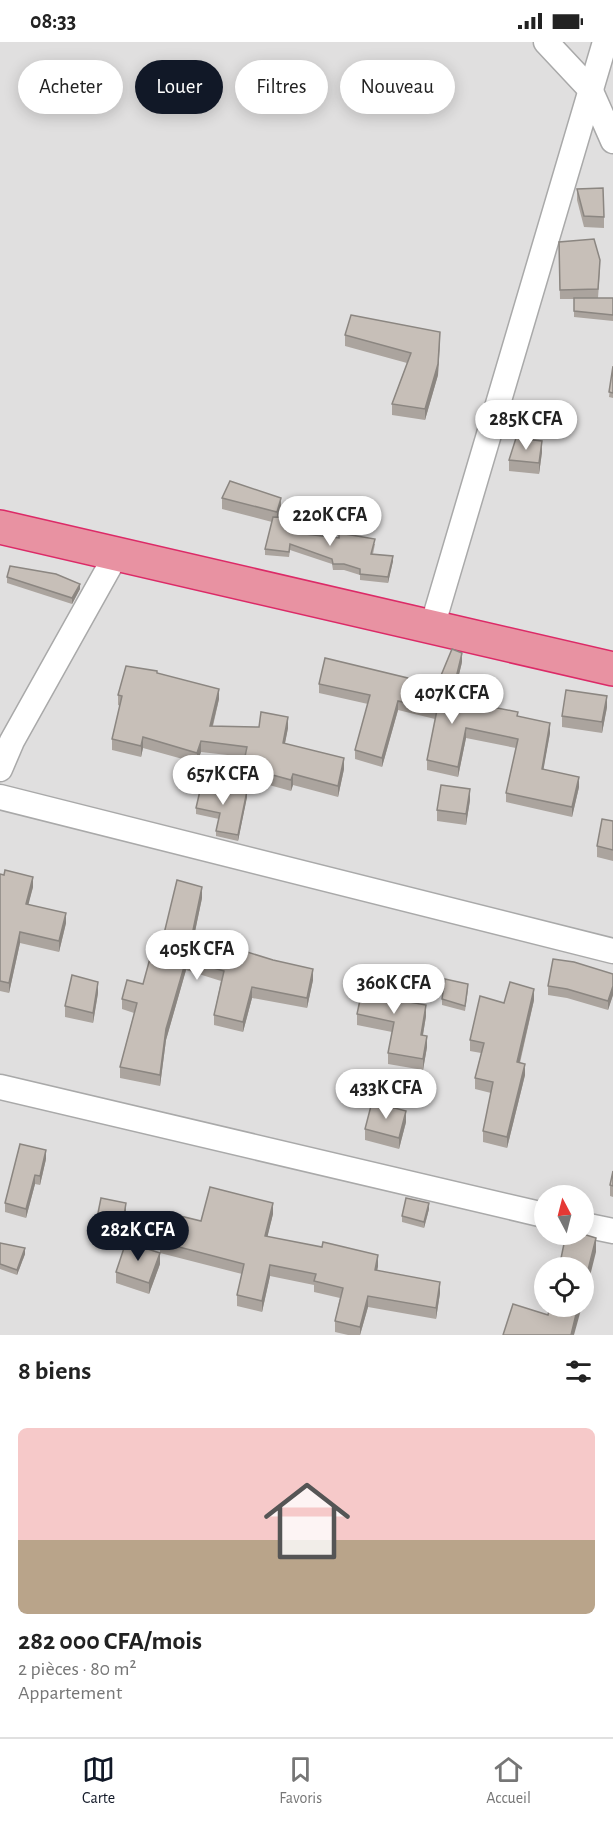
<!DOCTYPE html>
<html lang="fr">
<meta charset="utf-8">
<style>
body{margin:0;font-family:"Alegreya Sans",sans-serif;background:#f6f6f6;color:#222;height:100vh;display:flex;flex-direction:column;font-size:22px;white-space:nowrap}
*{box-sizing:border-box;margin:0}
p{font-size:20px;color:#767676}
.icon{flex:none;width:33px;height:33px;fill:none;stroke:currentColor;stroke-width:2;stroke-linecap:round;stroke-linejoin:round}
.map{position:relative;height:1293px;overflow:hidden}
.drawer{display:flex;flex-direction:column;background:#fff;flex:1}
.drawer>*{flex:none}
.hud{position:absolute;left:18px;top:18px;width:578px;height:54px;display:flex;gap:12px}
.needle{width:39px;rotate:353deg}
.buttons{position:absolute;left:534px;top:1143px;display:grid;gap:12px}
.buttons a{display:grid;place-items:center;width:60px;height:60px;border-radius:50%;background:#fff;box-shadow:0 3px 15px #0003;font-size:30px}
.price{position:absolute;translate:-50% -51px;padding:0 14px;border-radius:21px;background:#fff;color:#222;font-size:20px;line-height:39px;filter:drop-shadow(0 2px 3px #0008)}
.price::after{content:'';position:absolute;left:50%;top:36px;width:18px;height:14px;margin-left:-9px;background:inherit;clip-path:polygon(0 0,100% 0,50% 100%)}
.price.active{background:#111827;color:#fff}
ul{padding:0;list-style:none}
li{display:grid;align-content:center;gap:12px;height:318px;padding:0 18px}
li+li{border-top:2px solid #e0e0e0}
li span{display:grid;place-items:center;height:186px;border-radius:9px;color:#555}
li>.icon{margin-inline-start:auto}
span .icon{width:108px;height:108px;fill:#fffc;stroke-width:1}
li b{font-size:26px}
h2{display:flex;justify-content:space-between;align-items:center;height:72px;padding:0 18px;font-size:26px}
.pill{padding:0 21px;border-radius:27px;background:#fff;box-shadow:0 3px 15px #0003;font-size:21px;line-height:54px}
.pill.active{background:#111827;color:#fff}
.status{display:flex;justify-content:space-between;align-items:center;height:42px;padding:0 30px;background:#fff;direction:ltr}
.status svg{height:16px;fill:currentColor}
.tab-bar{display:flex;justify-content:space-around;align-items:center;height:84px;border-top:2px solid #e0e0e0;background:#fff;font-size:16px;color:#767676}
.tab-bar a{display:grid;justify-items:center;gap:3px}
.tab-bar .active{color:#111827}
.map>svg:first-child{display:block}
.residential{fill:#e0dfdf;fill-rule:evenodd}
.lines{fill:none;stroke-linecap:round;stroke-linejoin:round}
.street-casing{stroke:#a9a9a9;stroke-width:27}
.highway-casing{stroke:#dc2a67;stroke-width:36}
.street{stroke:#fff;stroke-width:24}
.highway{stroke:#e892a2;stroke-width:33}
.wall{fill:#aba49e}
.shaded-wall{fill:#8b8681}
.building{fill:#c7bfb8;stroke:#8b8681;stroke-width:1.5}
</style>
<div class="status"><b>08:33</b><svg viewBox="0 0 49 12"><path d="M0 12V9h3v3zM5 12V6h3v6zM10 12V3h3v9zM15 12V0h3v12zM26 1h20v11H26zM47 4h2v5h-2z"/></svg></div>
<div class="map">
<svg width="613" height="1293" viewBox="0 0 613 1293">
<rect width="100%" height="100%" fill="#f2efe9"/>
<path class="residential" d="M 0,0 L 613,0 L 613,1293 L 0,1293 ZM 544,1154 L 584,1154 L 584,1192 L 544,1192 ZM 544,1226 L 584,1226 L 584,1264 L 544,1264 Z"/>
<g class="lines">
<defs>
<g id="street">
<polyline points="546,0 590,47 613,99"/>
<polyline points="432,585 605,0"/>
<polyline points="0,727 12,699 116,513"/>
<polyline points="0,755 613,909"/>
<polyline points="0,1045 544,1173"/>
<polyline points="584,1183 613,1189"/>
</g>
<polyline id="highway" points="0,485 613,627"/>
</defs>
<use href="#street" class="street-casing"/>
<use href="#highway" class="highway-casing"/>
<use href="#street" class="street"/>
<use href="#highway" class="highway"/>
</g>
<g class="wall">
<polygon points="577,147 604,175 604,186 584,185 577,158"/>
<polygon points="559,200 600,227 598,256 613,256 613,279 574,275 574,257 560,257"/>
<polygon points="345,293 440,301 438,333 425,378 392,373 392,362 407,321 345,304"/>
<polygon points="613,324 613,356 609,355"/>
<polygon points="542,410 539,432 509,429 509,418"/>
<polygon points="222,456 281,467 279,476 300,482 298,491 375,502 373,512 393,519 388,541 360,538 360,533 344,528 333,528 332,522 290,508 289,515 265,513 265,507 272,480 222,467"/>
<polygon points="7,535 80,547 72,562 7,541"/>
<polygon points="462,620 453,657 518,674 550,691 543,727 579,745 572,775 506,760 506,751 516,706 466,696 458,735 427,728 427,718 435,677 398,668 382,725 355,717 355,708 368,662 319,651 319,642 437,643"/>
<polygon points="157,632 219,657 213,684 288,686 285,701 344,727 338,755 293,743 291,749 269,743 269,745 242,740 242,729 245,715 201,710 197,721 143,706 141,715 112,708 112,697 120,664 118,663 118,653"/>
<polygon points="607,665 602,691 562,685 562,674"/>
<polygon points="247,755 238,799 216,794 216,789 219,777 196,772 196,766"/>
<polygon points="470,758 466,783 437,779 437,768"/>
<polygon points="613,779 613,819 597,815 597,804"/>
<polygon points="0,832 33,845 28,862 66,881 59,910 20,901 9,951 0,949"/>
<polygon points="202,856 194,894 313,938 307,966 252,956 243,990 214,983 214,973 221,939 186,928 166,998 160,1044 120,1036 120,1025 134,971 122,967 122,957 143,942 162,900"/>
<polygon points="613,932 613,953 608,968 567,956 548,953 548,944"/>
<polygon points="397,948 395,957 426,974 423,993 427,1005 423,1028 388,1022 388,1011 392,990 357,983 357,972"/>
<polygon points="468,948 465,969 442,963 442,957"/>
<polygon points="98,951 93,981 65,975 65,964"/>
<polygon points="534,958 520,1021 525,1033 507,1106 483,1100 483,1089 491,1051 475,1047 475,1036 481,1011 470,1009 470,998 504,961"/>
<polygon points="406,1080 399,1107 365,1098 365,1087"/>
<polygon points="46,1117 40,1143 35,1142 26,1176 5,1170 5,1161"/>
<polygon points="613,1129 613,1155 610,1154 610,1143"/>
<polygon points="429,1167 424,1186 402,1180 402,1174"/>
<polygon points="126,1172 122,1196 96,1192 96,1181"/>
<polygon points="273,1172 267,1195 378,1224 377,1229 440,1251 436,1277 368,1265 360,1293 348,1293 335,1290 335,1279 340,1256 314,1250 314,1243 270,1234 262,1270 237,1264 237,1253 242,1232 160,1211 160,1200 201,1179"/>
<polygon points="0,1201 25,1212 17,1233 0,1227"/>
<polygon points="160,1222 149,1252 116,1241 116,1230"/>
</g>
<g class="shaded-wall">
<polygon points="440,290 438,333 425,378 425,367"/>
<polygon points="542,399 542,410 539,432 539,421"/>
<polygon points="281,456 281,467 277,481 277,470"/>
<polygon points="393,514 393,519 388,541 388,535"/>
<polygon points="80,542 80,547 72,562 72,556"/>
<polygon points="462,611 462,620 451,666 451,657"/>
<polygon points="219,647 219,657 210,694 210,684"/>
<polygon points="607,654 607,665 602,691 602,680"/>
<polygon points="398,659 398,668 382,725 382,716"/>
<polygon points="288,675 288,686 283,711 283,701"/>
<polygon points="550,681 550,691 542,736 542,727"/>
<polygon points="466,686 466,696 458,735 458,725"/>
<polygon points="143,695 143,706 141,715 141,704"/>
<polygon points="201,699 201,710 197,721 197,711"/>
<polygon points="344,716 344,727 338,755 338,744"/>
<polygon points="293,732 293,743 291,749 291,738"/>
<polygon points="579,735 579,745 572,775 572,765"/>
<polygon points="470,747 470,758 466,783 466,772"/>
<polygon points="247,749 247,755 238,799 238,793"/>
<polygon points="33,835 33,845 26,872 26,862"/>
<polygon points="202,845 202,856 192,904 192,893"/>
<polygon points="66,871 66,881 59,910 59,899"/>
<polygon points="20,890 20,901 9,951 9,941"/>
<polygon points="186,918 186,928 166,998 160,1044 160,1033 166,987"/>
<polygon points="313,927 313,938 307,966 307,956"/>
<polygon points="397,937 397,948 392,968 392,957"/>
<polygon points="98,940 98,951 93,981 93,971"/>
<polygon points="613,944 613,953 608,968 608,959"/>
<polygon points="252,945 252,956 243,990 243,980"/>
<polygon points="534,947 534,958 517,1031 517,1020"/>
<polygon points="426,963 426,974 421,1004 421,993"/>
<polygon points="427,994 427,1005 423,1028 423,1017"/>
<polygon points="525,1022 525,1033 507,1106 507,1095"/>
<polygon points="406,1069 406,1080 399,1107 399,1096"/>
<polygon points="46,1108 46,1117 40,1143 40,1134"/>
<polygon points="35,1133 35,1142 26,1176 26,1167"/>
<polygon points="126,1161 126,1172 122,1196 122,1185"/>
<polygon points="273,1161 273,1172 265,1205 265,1194"/>
<polygon points="429,1161 429,1167 424,1186 424,1180"/>
<polygon points="596,1196 596,1210 584,1258 584,1244"/>
<polygon points="25,1206 25,1212 17,1233 17,1228"/>
<polygon points="160,1211 160,1222 149,1252 149,1241"/>
<polygon points="378,1213 378,1224 375,1239 375,1228"/>
<polygon points="270,1223 270,1234 262,1270 262,1259"/>
<polygon points="440,1240 440,1251 436,1277 436,1266"/>
<polygon points="368,1254 368,1265 360,1293 360,1285"/>
<polygon points="578,1264 582,1264 574,1293 571,1293"/>
</g>
<g class="building">
<polygon points="603,146 604,175 584,174 577,147"/>
<polygon points="594,197 600,218 598,247 560,248 559,200"/>
<polygon points="574,256 613,256 613,273 574,269"/>
<polygon points="351,273 440,290 438,322 425,367 392,362 411,311 345,293"/>
<polygon points="613,324 613,351 609,350"/>
<polygon points="516,396 542,399 539,421 509,418"/>
<polygon points="230,439 281,456 277,470 222,456"/>
<polygon points="273,475 300,476 297,491 339,496 339,491 375,497 371,512 393,514 388,535 360,532 360,527 344,522 333,522 332,517 290,502 289,510 265,507"/>
<polygon points="10,524 56,532 80,542 72,556 7,535"/>
<polygon points="452,607 462,611 451,657 518,670 517,674 550,681 542,727 579,735 572,765 506,751 518,697 466,686 458,725 427,718 437,668 398,659 382,716 355,708 370,653 319,642 325,616 437,643"/>
<polygon points="126,624 157,629 157,631 219,647 210,684 259,685 261,670 288,675 283,701 344,716 338,744 293,732 291,738 269,732 269,734 242,729 247,705 201,699 197,711 143,695 141,704 112,697 122,654 118,653"/>
<polygon points="566,648 607,654 602,680 562,674"/>
<polygon points="202,740 247,749 238,793 216,789 220,771 196,766"/>
<polygon points="441,743 470,747 466,772 437,768"/>
<polygon points="602,777 613,779 613,808 597,804"/>
<polygon points="5,828 33,835 26,862 66,871 59,899 20,890 9,941 0,939 0,832 4,833"/>
<polygon points="177,838 202,845 192,893 273,918 313,927 307,956 252,945 243,980 214,973 224,929 186,918 166,987 160,1033 120,1025 137,961 122,957 127,938 143,942 155,898 162,900"/>
<polygon points="553,917 574,920 613,932 613,944 608,959 567,947 548,944"/>
<polygon points="366,930 397,937 392,957 426,963 421,993 427,994 423,1017 388,1011 394,980 357,972"/>
<polygon points="72,933 98,940 93,971 65,964"/>
<polygon points="445,937 468,942 465,964 442,957"/>
<polygon points="510,940 534,947 517,1020 525,1022 507,1095 483,1089 493,1040 475,1036 484,1001 470,998 480,954 504,961"/>
<polygon points="372,1060 406,1069 399,1096 365,1087"/>
<polygon points="20,1102 46,1108 40,1134 35,1133 26,1167 5,1161"/>
<polygon points="613,1129 613,1144 610,1143"/>
<polygon points="210,1145 273,1161 265,1194 322,1205 323,1200 378,1213 375,1228 440,1240 436,1266 368,1254 360,1285 335,1279 343,1246 314,1239 316,1232 270,1223 262,1259 237,1253 244,1222 160,1200 168,1171 201,1179"/>
<polygon points="101,1156 126,1161 122,1185 96,1181"/>
<polygon points="406,1156 429,1161 424,1180 402,1174"/>
<polygon points="566,1192 583,1192 596,1196 584,1244 584,1226 559,1226"/>
<polygon points="126,1200 160,1211 149,1241 116,1230"/>
<polygon points="0,1201 25,1206 17,1228 0,1222"/>
<polygon points="513,1262 548,1273 550,1264 578,1264 571,1293 503,1293"/>
</g>
</svg>
<div class="buttons">
<a><svg class="needle" viewBox="-14 -14 28 28"><path d="M0-13l5 13h-10z" fill="#e53935"/><path d="M0 13l5-13h-10z" fill="#767676"/></svg></a>
<a><svg class="icon" aria-label="locate" viewBox="0 0 24 24"><circle cx="12" cy="12" r="6"/><path d="M12 2v4M12 18v4M2 12h4M18 12h4"/></svg></a>
</div>
<b class="price" style="left:526px;top:409px">285K CFA</b>
<b class="price" style="left:330px;top:505px">220K CFA</b>
<b class="price" style="left:452px;top:683px">407K CFA</b>
<b class="price" style="left:223px;top:764px">657K CFA</b>
<b class="price" style="left:197px;top:939px">405K CFA</b>
<b class="price" style="left:394px;top:973px">360K CFA</b>
<b class="price" style="left:386px;top:1078px">433K CFA</b>
<b class="price active" style="left:138px;top:1220px">282K CFA</b>
<div class="hud">
<a class="pill">Acheter</a>
<a class="pill active">Louer</a>
<a class="pill">Filtres</a>
<a class="pill">Nouveau</a>
</div>
</div>
<section class="drawer">
<h2>8 biens<svg class="icon" aria-label="filters" viewBox="0 0 24 24"><path d="M4 7h16M4 17h16"/><circle cx="9" cy="7" r="2"/><circle cx="15" cy="17" r="2"/></svg></h2>
<ul>
<li><span style="background:linear-gradient(#f6c9c9 60%,#b9a48a 0)"><svg class="icon" aria-label="home" viewBox="0 0 24 24"><path d="M3 11l9-7 9 7M6 9v11h12V9"/></svg></span><div><b>282 000 CFA/mois</b><p>2 pièces · 80 m²</p><p>Appartement</p></div></li>
</ul>
</section>
<nav class="tab-bar">
<a class="active"><svg class="icon" aria-label="map" viewBox="0 0 24 24"><path d="M3 6l6-2 6 2 6-2v14l-6 2-6-2-6 2zM9 4v14M15 6v14"/></svg>Carte</a>
<a><svg class="icon" aria-label="saved" viewBox="0 0 24 24"><path d="M7 4h10v16l-5-4-5 4z"/></svg>Favoris</a>
<a><svg class="icon" aria-label="home" viewBox="0 0 24 24"><path d="M3 11l9-7 9 7M6 9v11h12V9"/></svg>Accueil</a>
</nav>
